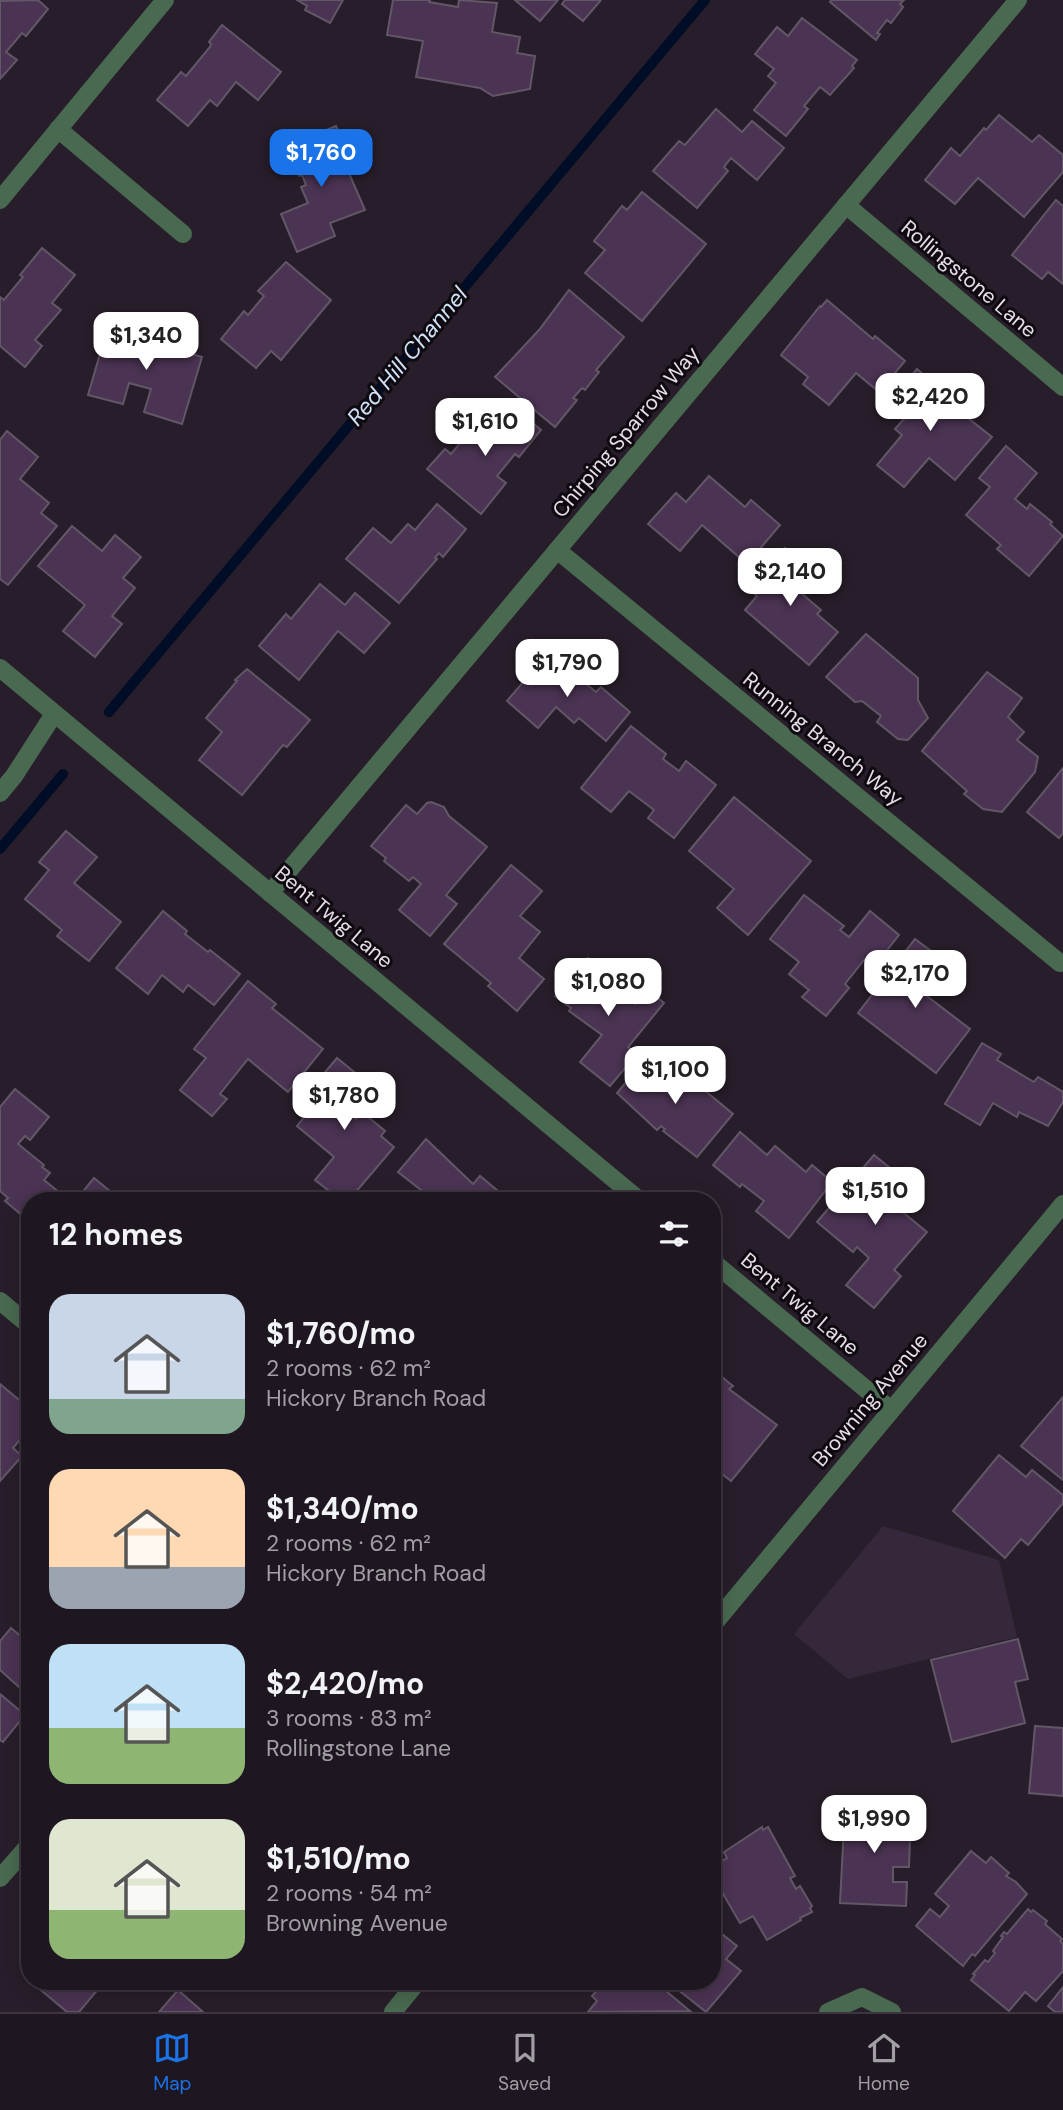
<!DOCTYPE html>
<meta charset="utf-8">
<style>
body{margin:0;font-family:"DM Sans",sans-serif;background:#261f29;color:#f1f3f6;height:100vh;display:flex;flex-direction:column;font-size:26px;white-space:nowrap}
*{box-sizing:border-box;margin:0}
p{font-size:23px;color:#a19fa5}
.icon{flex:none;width:38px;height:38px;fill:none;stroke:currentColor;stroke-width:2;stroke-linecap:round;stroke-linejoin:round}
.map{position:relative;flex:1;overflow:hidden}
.panel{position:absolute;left:21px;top:1192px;width:700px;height:798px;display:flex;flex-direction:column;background:#1e1620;border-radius:28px;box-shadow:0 4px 18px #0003,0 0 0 2px #3c353e}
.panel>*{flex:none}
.price{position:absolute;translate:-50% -60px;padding:0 16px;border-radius:14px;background:#fff;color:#222;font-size:23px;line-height:46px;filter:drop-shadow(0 2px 4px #0008)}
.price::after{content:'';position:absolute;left:50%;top:42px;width:21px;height:16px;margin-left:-10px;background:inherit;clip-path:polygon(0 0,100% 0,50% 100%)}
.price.selected{background:#1a73e8;color:#fff}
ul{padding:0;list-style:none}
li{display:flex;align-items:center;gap:21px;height:175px;padding:0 28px}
li span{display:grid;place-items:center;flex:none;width:196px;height:140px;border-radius:21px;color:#555}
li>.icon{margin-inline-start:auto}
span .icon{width:84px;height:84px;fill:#fffc;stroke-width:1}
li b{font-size:30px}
h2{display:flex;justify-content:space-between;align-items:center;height:84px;padding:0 28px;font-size:30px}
.dock{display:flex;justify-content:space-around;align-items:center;height:98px;border-top:2px solid #3c353e;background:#1e1620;font-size:19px;color:#a19fa5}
.dock a{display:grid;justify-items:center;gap:4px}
.dock .selected{color:#1a73e8}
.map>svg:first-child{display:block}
.built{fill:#35283a}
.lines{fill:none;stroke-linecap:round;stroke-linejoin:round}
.stream{stroke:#000d26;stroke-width:10}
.building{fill:#4b3353;stroke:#625766;stroke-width:2}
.minor{stroke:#496950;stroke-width:18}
.labels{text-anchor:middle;stroke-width:6;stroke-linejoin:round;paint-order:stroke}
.street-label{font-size:21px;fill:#e5dee7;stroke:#0e0a10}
.water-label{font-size:23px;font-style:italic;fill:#cfe2f8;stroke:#0e0a10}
</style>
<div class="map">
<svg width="1063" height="2012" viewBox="0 0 1063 2012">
<rect width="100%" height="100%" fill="#281e2b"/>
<polygon class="built" points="883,1526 999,1560 1017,1637 848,1679 794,1634"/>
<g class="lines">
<g class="stream">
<polyline points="109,712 705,0"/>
<polyline points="0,849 63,774"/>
</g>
</g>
<g class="building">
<polygon points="38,0 48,9 26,36 22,33 6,52 17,60 0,79 0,1"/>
<polygon points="297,0 343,0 330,23 305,10 307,6"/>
<polygon points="393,0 430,0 429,2 458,7 459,0 497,3 492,32 520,37 517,53 535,56 530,89 493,96 480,88 416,77 423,41 387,35"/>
<polygon points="515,0 558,0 540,21"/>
<polygon points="565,0 601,0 583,21 562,4"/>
<polygon points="831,0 904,0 900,4 903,7 891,23 887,20 877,33 880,34 876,40 830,2"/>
<polygon points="802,18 857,60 852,66 854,68 830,95 820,87 804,106 808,109 786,136 754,110 776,83 768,76 774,69 755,54 777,27 788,36"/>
<polygon points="222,25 281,72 258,100 236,82 217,106 210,100 188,126 157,100 181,72 186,76 210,47 211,44 209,42"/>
<polygon points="716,109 742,132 752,121 784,148 757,180 731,158 724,167 728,171 697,208 653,171 679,141 685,145"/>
<polygon points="999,115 1032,142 1039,135 1063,155 1063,172 1024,217 978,178 955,204 925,180 951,148 960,156 984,128 986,130"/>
<polygon points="336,126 351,161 345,164 365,210 330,223 335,236 297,252 281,214 308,203 301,187 306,185 302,175 299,176 286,146"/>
<polygon points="642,192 706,244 642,321 585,273 605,250 594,241 622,206 627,210"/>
<polygon points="1056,200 1063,206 1063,284 1048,272 1042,279 1012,255"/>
<polygon points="42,248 75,275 52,303 61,310 35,340 42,346 25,367 0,346 0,297 4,300 23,277 20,275"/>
<polygon points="286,262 331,300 281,360 271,351 256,368 221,339 244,311 248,315 264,296 258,291"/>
<polygon points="569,290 624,337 596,370 599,372 585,390 582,388 573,398 577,400 555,427 495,377 539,330"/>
<polygon points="827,300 873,339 875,336 905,361 879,392 856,373 829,405 803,384 808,377 781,355 820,306 821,307"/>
<polygon points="109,323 180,343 178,350 202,357 182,424 144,412 151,389 129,383 123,404 88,395"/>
<polygon points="917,369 943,391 940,396 992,437 955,480 929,458 904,487 877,465 902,435 895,429 904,419 887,404"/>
<polygon points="509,403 541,430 519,457 515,454 497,476 506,483 481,514 427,469 445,449 451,454 476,424 486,431"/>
<polygon points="7,431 38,457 20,479 49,503 41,513 57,526 8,585 0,579 0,440"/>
<polygon points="1006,446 1037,473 1015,499 1027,509 1030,504 1052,522 1050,524 1063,536 1029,576 997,549 1001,545 966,515 990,487 979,478"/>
<polygon points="709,476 745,507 751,500 780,525 747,564 702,525 680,551 648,524 676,493 686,502"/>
<polygon points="437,504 466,529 443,557 439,553 435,558 437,559 399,603 346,559 373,528 391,543 408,524 415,530"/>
<polygon points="72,526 102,551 115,535 141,557 123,578 135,588 112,616 122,624 95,657 63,631 85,605 38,566"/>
<polygon points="785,548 816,575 801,593 821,610 817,614 838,632 809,665 745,610 757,596 749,589"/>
<polygon points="320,584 345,605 355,593 390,623 364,653 338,631 299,680 259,646 286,614 291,619"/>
<polygon points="866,634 918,678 918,700 928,718 908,740 898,739 877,722 881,716 862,701 855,702 826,677"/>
<polygon points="548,653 596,692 601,687 630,712 606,741 579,718 574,723 556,707 538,728 507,701"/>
<polygon points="247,669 310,720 287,747 283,745 242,795 199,760 222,732 206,718 237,681 235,680"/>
<polygon points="987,672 1022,698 1008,717 1024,732 1017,740 1038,757 1035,772 1002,812 983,809 964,794 967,791 922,751"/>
<polygon points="631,726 666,754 663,759 679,771 686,761 716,785 674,838 648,818 654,810 629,791 611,812 581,788"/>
<polygon points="1063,768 1063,833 1059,838 1027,812"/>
<polygon points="734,797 811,861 748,935 717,908 734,889 689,851"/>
<polygon points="431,802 444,807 449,816 487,847 446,895 457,904 430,936 399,910 421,884 413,877 409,881 384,861 386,858 371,846 406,805 417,814 427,803"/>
<polygon points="66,831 97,857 74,883 121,922 89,961 57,936 62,930 25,899 49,870 39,862"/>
<polygon points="511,865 542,891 520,916 540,932 519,958 544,979 517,1011 488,986 491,983 444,944"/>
<polygon points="804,895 844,926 840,930 849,937 870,911 899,935 874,967 864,960 845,984 849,988 826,1016 802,997 809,990 789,974 799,962 770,939"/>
<polygon points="163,911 187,931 185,934 208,952 210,950 240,974 214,1005 188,985 183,992 162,975 148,994 116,968"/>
<polygon points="915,939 943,960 919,990 970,1029 936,1073 858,1013"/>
<polygon points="588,958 620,984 617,988 635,1004 647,989 664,1003 628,1047 637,1054 610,1086 580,1062 602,1035 569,1011 571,1008 555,996"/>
<polygon points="248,981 276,1004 272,1008 323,1049 288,1092 248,1059 220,1094 227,1099 212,1116 180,1090 206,1058 194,1049"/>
<polygon points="982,1043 1001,1054 997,1060 1034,1082 1038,1077 1063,1092 1063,1102 1048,1126 1019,1112 1017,1117 993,1103 980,1125 945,1104"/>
<polygon points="337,1058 369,1084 347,1111 356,1119 362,1112 385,1131 381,1136 394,1147 349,1200 341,1200 315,1180 334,1157 297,1126 320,1097 311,1089"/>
<polygon points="646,1059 664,1074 665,1070 673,1064 733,1114 697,1157 663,1131 665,1129 661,1126 657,1130 617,1093"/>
<polygon points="15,1089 49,1117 30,1140 25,1136 18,1144 44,1165 42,1167 50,1173 44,1180 60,1193 54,1200 30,1200 30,1222 5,1201 8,1198 0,1191 0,1107"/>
<polygon points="740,1132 767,1155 775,1146 806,1172 812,1165 832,1182 789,1238 756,1211 764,1201 742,1184 740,1187 713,1165"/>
<polygon points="426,1139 473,1184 480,1176 509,1200 421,1200 426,1194 398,1172"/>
<polygon points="874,1155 916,1189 899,1209 927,1232 894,1270 901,1276 874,1308 846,1285 869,1258 857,1247 853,1252 817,1222"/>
<polygon points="94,1178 121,1200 76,1200"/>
<polygon points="712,1369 733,1386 729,1389 777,1425 731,1481 712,1466 712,1442 716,1438 712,1435"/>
<polygon points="0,1384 30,1409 30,1428 13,1448 22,1456 0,1481"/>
<polygon points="1063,1397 1063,1480 1021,1446"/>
<polygon points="999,1455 1026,1477 1032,1470 1063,1495 1063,1503 1028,1545 1021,1539 1005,1558 953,1511"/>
<polygon points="11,1628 30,1644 30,1697 0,1670 0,1641"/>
<polygon points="1018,1639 1028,1679 1015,1682 1025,1723 952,1742 931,1660"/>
<polygon points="0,1694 25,1715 3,1742 0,1740"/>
<polygon points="1035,1726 1063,1728 1063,1796 1029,1793"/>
<polygon points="845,1805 892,1807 892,1811 911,1812 909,1867 893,1867 893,1882 907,1882 906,1906 840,1903 844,1826 840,1825 840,1820 844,1820"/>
<polygon points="762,1827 763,1830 768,1827 795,1876 790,1878 796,1889 800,1886 812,1906 810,1908 812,1912 800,1918 801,1920 767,1940 753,1916 740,1923 712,1875 712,1867 727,1858 724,1852"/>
<polygon points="971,1851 986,1863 991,1857 1009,1873 1006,1876 1016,1882 1027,1894 975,1956 972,1954 963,1966 916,1926 930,1909 940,1917 949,1906 935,1894"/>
<polygon points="1028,1909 1031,1912 1033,1910 1047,1921 1045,1924 1062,1939 1060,1941 1063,1944 1063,1971 1036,2001 1025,1992 1009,2011 971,1980 975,1975 973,1974 985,1960 988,1962 995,1953 993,1951 1003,1937 1001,1936 1004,1932 1007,1934"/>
<polygon points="712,1926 737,1946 726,1959 741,1971 706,2012 667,1981 712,1981"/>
<polygon points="30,1981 105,1981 79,2012 67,2012"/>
<polygon points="605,1981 654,1981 690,2011 588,2012 597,2001 592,1996"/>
<polygon points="1063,1987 1063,2012 1055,2012 1048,2006"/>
<polygon points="178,1990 203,2012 159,2012"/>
</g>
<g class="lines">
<g class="minor">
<polyline points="58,129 183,234"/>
<polyline points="0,200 165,0"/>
<polyline points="846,205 1063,387"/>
<polyline points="557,550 1060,963"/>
<polyline points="0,668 639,1200"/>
<polyline points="0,793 14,776 54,714"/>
<polyline points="270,893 1018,0"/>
<polyline points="712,1261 891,1410"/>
<polyline points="0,1301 30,1326"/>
<polyline points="712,1626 1063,1204"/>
<polyline points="0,1878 30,1844"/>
<polyline points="393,2012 418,1981"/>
<polyline points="828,2012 862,1997 892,2012"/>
</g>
</g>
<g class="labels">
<g class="street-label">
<text transform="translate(969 279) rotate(40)" y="7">Rollingstone Lane</text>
<text transform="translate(626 432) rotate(-50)" y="7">Chirping Sparrow Way</text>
<text transform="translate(823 739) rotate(39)" y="7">Running Branch Way</text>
<text transform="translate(334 917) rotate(40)" y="7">Bent Twig Lane</text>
<text transform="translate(800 1304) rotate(40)" y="7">Bent Twig Lane</text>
<text transform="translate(870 1400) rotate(-50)" y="7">Browning Avenue</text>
</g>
<g class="water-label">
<text transform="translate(407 356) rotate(-50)" y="8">Red Hill Channel</text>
</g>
</g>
</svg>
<b class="price selected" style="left:321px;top:189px">$1,760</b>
<b class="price" style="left:146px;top:372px">$1,340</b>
<b class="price" style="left:930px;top:433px">$2,420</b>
<b class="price" style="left:485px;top:458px">$1,610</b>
<b class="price" style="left:790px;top:608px">$2,140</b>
<b class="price" style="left:567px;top:699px">$1,790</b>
<b class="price" style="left:915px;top:1010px">$2,170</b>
<b class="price" style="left:608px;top:1018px">$1,080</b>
<b class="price" style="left:675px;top:1106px">$1,100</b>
<b class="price" style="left:344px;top:1132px">$1,780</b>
<b class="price" style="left:875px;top:1227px">$1,510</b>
<b class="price" style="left:874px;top:1855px">$1,990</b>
<section class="panel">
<h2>12 homes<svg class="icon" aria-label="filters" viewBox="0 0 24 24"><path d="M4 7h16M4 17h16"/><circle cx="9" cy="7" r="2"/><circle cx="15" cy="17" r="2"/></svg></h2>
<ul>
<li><span style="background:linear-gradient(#c9d6e8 75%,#7fa58c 0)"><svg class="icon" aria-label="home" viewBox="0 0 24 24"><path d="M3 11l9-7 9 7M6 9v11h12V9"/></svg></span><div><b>$1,760/mo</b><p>2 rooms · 62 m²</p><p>Hickory Branch Road</p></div></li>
<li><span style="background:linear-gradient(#ffd9b3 70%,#9aa5b1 0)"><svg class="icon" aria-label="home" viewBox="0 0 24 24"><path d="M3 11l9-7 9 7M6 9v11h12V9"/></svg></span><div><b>$1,340/mo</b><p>2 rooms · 62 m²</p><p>Hickory Branch Road</p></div></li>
<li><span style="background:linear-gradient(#bfe0f5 60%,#8fb573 0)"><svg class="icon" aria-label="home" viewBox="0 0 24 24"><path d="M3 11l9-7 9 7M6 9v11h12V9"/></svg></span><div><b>$2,420/mo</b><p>3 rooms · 83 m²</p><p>Rollingstone Lane</p></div></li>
<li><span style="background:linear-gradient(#dfe7d0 65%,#8fb573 0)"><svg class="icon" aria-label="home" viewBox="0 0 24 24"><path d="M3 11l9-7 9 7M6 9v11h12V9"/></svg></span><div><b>$1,510/mo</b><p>2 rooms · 54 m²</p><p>Browning Avenue</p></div></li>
</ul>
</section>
</div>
<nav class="dock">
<a class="selected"><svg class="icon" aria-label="map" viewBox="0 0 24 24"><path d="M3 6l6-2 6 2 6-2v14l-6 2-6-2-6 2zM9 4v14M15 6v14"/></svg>Map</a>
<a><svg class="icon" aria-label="saved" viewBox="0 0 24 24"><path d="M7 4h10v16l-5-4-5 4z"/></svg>Saved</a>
<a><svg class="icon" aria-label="home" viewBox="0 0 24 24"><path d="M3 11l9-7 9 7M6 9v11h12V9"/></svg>Home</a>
</nav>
